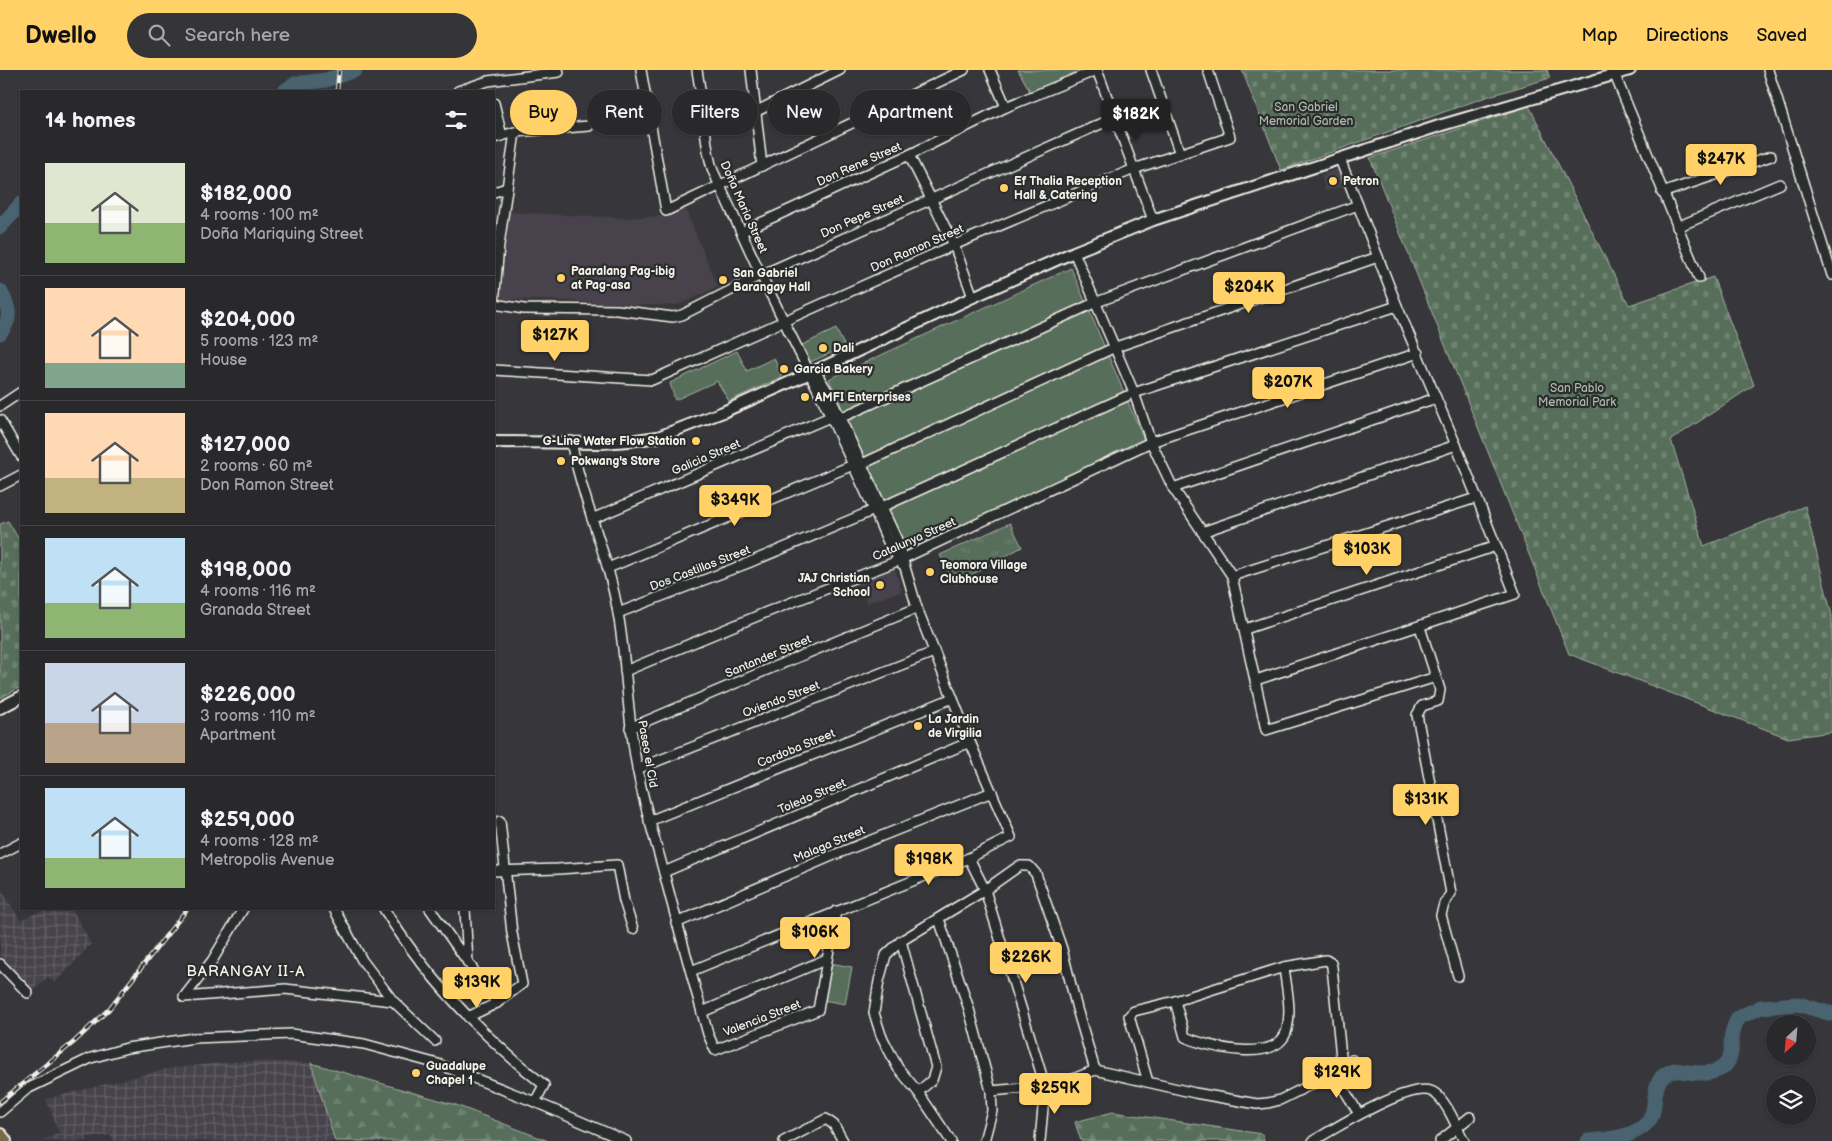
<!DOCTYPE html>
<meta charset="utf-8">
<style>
body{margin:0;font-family:"Balsamiq Sans",sans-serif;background:#353538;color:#f1f3f6;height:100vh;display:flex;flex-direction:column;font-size:19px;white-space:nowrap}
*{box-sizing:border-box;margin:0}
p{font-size:16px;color:#a5a6a9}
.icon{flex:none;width:28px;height:28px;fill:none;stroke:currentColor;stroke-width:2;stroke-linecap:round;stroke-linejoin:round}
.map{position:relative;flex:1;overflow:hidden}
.sheet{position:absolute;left:20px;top:20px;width:475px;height:820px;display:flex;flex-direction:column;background:#29292c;border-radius:0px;box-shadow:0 1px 4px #0004,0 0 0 1px #454548}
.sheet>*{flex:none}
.top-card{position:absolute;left:510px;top:20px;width:475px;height:45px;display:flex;gap:10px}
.needle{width:32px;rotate:206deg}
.tools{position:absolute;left:1766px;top:945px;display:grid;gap:10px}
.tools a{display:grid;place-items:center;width:50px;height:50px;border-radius:50%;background:#29292c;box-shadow:0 1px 4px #0004,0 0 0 1px #454548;font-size:25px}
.price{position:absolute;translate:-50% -42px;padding:0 11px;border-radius:5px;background:#ffd166;color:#111;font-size:16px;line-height:32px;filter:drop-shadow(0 1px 2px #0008)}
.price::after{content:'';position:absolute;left:50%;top:30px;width:15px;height:11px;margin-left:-8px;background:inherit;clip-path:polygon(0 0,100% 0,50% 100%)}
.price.on{background:#222;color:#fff}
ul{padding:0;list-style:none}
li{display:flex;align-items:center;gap:15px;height:125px;padding:0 25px}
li+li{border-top:1px solid #454548}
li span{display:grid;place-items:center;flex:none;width:140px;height:100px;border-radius:0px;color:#555}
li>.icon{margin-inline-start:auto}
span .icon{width:60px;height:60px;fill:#fffc;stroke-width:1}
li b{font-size:21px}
h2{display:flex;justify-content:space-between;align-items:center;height:60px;padding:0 25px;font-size:21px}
.chip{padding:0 18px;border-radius:22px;background:#29292c;box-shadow:0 1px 4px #0004,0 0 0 1px #454548;font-size:18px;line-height:45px}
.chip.on{background:#ffd166;color:#111}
header{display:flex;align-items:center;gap:30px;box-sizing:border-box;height:70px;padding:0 25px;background:#ffd166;color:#111}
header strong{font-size:24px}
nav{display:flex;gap:28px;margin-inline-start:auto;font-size:18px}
.search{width:350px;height:45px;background:#353538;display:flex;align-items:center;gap:12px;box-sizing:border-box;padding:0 18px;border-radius:28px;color:#a5a6a9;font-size:19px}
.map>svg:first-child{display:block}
.built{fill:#46434b}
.industrial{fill:url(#industrial-grid)}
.grass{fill:#566e5a;stroke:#a5b0a1}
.forest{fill:url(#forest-firs);stroke:#a5b0a1}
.cemetery{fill:url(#cemetery-stones);stroke:#a5b0a1}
.park{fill:url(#park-tufts);stroke:#a5b0a1}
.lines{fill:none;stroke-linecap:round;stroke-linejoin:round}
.river{stroke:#4a646f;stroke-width:15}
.minor-casing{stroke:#f4f1e8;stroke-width:12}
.tertiary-casing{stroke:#f4f1e8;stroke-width:14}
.primary-casing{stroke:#f4f1e8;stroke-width:18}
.minor{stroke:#2a2d2e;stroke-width:9}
.tertiary{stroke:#2a2d2e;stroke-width:10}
.primary{stroke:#746c4b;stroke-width:14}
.rail-casing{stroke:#f4f1e8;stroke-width:4.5}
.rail{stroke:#2a2d2e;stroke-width:2.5;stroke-dasharray:8;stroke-linecap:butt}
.poi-dot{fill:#ffd166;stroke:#2a2d2e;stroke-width:2}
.labels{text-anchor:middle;stroke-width:4.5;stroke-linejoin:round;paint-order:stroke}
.park-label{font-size:12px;fill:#adb6a8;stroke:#2a2d2e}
.street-label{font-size:12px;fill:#f4f1e8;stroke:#2a2d2e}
.poi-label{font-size:12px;font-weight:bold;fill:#f4f1e8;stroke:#2a2d2e;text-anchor:start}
.quarter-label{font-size:15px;letter-spacing:1px;fill:#f4f1e8;stroke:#2a2d2e}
</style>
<header>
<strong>Dwello</strong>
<div class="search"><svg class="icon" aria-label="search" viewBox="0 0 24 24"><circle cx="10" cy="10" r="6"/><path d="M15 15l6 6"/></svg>Search here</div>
<nav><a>Map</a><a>Directions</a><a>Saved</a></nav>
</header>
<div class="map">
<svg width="1832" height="1071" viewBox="0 0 1832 1071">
<defs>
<pattern id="industrial-grid" width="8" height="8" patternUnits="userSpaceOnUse" patternTransform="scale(1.25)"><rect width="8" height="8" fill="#46434b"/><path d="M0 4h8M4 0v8" fill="none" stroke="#615f65"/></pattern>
<pattern id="forest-firs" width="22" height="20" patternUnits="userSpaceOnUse" patternTransform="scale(1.25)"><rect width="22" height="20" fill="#566e5a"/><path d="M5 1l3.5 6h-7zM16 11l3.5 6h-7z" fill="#6f8372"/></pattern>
<pattern id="cemetery-stones" width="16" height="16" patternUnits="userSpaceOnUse" patternTransform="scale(1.25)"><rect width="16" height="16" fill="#566e5a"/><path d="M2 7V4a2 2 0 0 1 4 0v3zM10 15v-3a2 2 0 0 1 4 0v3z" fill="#6f8372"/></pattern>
<pattern id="park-tufts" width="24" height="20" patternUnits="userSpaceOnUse" patternTransform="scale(1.25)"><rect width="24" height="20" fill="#566e5a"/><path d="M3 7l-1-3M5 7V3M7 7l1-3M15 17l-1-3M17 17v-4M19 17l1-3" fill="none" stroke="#6f8372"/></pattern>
</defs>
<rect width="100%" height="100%" fill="#37373b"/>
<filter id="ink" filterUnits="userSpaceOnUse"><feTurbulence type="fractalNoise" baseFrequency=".02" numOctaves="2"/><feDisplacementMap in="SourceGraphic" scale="10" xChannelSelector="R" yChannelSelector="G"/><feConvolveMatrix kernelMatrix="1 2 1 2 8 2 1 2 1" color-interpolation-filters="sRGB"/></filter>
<g filter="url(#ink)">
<g class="built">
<polygon points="1340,98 1345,116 1325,121 1321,105"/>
<polygon points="685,138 718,217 678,235 618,235 573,231 500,229 509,142 624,148 666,146"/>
<polygon points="894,497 902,521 867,533 858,510"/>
</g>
<g class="industrial">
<polygon points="0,817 20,850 46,839 72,839 91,874 55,913 48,907 32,921 0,886"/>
<polygon points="244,991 311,993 335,1071 115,1071 110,1065 87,1068 89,1071 41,1071 59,1063 46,1029 171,998"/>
</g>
<g class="grass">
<polygon points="1018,0 1087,0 1031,23"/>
<polygon points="1071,198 1145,372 906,483 829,309"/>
<polygon points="836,259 845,277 810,292 802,275"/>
<polygon points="737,281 747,301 774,288 782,307 729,331 717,311 675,330 670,313"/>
<polygon points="830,893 852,897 845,934 823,930"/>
</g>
<g class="forest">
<polygon points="311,993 456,1035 548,1071 335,1071"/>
<polygon points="1113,1042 1262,1064 1264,1071 1081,1071 1075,1052"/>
</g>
<g class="cemetery">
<polygon points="1242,0 1547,0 1550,8 1486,27 1281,100"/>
<polygon points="1529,36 1629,235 1713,207 1754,315 1671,370 1704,476 1805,436 1832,546 1832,662 1788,668 1569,584 1370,88"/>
<polygon points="8,451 21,473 21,617 0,628 0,454"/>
</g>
<polygon class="park" points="1010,453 1022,477 955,514 940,485"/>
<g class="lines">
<g class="river">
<polyline points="285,21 295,14 326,10 355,0"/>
<polyline points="0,157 21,134"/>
<path d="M 0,221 C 9,237 13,248 0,263"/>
<path d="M 1588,1071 C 1608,1069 1633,1068 1647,1053 C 1658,1042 1651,1021 1661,1008 C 1663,1005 1669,1002 1674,1000 C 1693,1003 1726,1010 1731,983 C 1732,976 1730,969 1732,963 C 1733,958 1736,952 1738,948 L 1761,937 L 1798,934 L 1832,944"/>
</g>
<defs>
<g id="minor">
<polyline points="641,0 666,141 964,0"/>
<path d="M 697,0 C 699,14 702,28 703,43 C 706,63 706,81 713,101 L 761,205 L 821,326 L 874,440 L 888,472 L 902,494"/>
<polyline points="751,0 762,96"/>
<polyline points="990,0 1006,37"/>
<polyline points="1097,0 1153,150"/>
<polyline points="1151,0 1180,84"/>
<polyline points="1768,0 1832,205"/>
<polyline points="1614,3 1699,208"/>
<polyline points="458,21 488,11 559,2"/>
<polyline points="494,33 502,66"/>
<polyline points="755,42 840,0"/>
<polyline points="494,68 515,62 589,56"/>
<polyline points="909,85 954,175 973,227"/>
<polyline points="494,122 507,118"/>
<polyline points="1662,123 1771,86"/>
<polyline points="1677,157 1780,114"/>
<polyline points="741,162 909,85 1006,37 1097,0"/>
<polyline points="1074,182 1134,323 1151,372 1173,418 1232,506 1266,660 1436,607 1420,557"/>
<polyline points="1097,232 1358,135"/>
<polyline points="494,234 524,239 617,240 673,247 682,245 761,205 1114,48"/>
<polyline points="494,234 499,175 515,62"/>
<polyline points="1113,278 1378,187"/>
<polyline points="494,300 652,310 954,175 1134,99 1230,67 1208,0"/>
<polyline points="1134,323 1397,236"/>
<polyline points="0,336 21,322"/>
<polyline points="840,348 1090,235"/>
<polyline points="0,350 21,386"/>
<path d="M 571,371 C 582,430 608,484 618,543 C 627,594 627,646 637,697 C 643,733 655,768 664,803 C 678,857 693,910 708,964 L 715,980 L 818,940 L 836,841"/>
<polyline points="862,394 1109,280"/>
<polyline points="0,416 21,405"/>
<polyline points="1173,418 1436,328"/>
<polyline points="882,437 1127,326"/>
<polyline points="592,449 830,347"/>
<polyline points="1202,462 1456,375"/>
<polyline points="608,498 853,395"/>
<polyline points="1232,506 1476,428"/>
<polyline points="618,543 748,493 874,440"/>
<polyline points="1245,559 1496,476"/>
<polyline points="625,601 767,542 900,490 1151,372 1418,283"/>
<polyline points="1436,607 1440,620 1438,631 1422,636 1417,645 1451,823 1444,834 1441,845 1458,906"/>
<polyline points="1256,610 1515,524 1456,375 1397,236 1340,89"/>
<polyline points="630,658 769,599 917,538"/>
<polyline points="637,699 934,582"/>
<polyline points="649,751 953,628"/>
<polyline points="0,784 21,773"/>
<polyline points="969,788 985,820 1045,1016 1040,1071"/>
<polyline points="494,801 558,799 617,795 624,831 633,859"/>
<polyline points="664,802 970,672"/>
<polyline points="334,839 362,890 393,931"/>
<path d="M 384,839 C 426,907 481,965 544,1015 L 535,1032"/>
<polyline points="430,839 497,933"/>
<polyline points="465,839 468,893"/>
<polyline points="939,849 969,939 991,1021 992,1041 984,1071"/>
<polyline points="676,853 834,785 992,722"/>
<polyline points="901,871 936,997 932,1010 918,1022"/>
<polyline points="0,894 28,923"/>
<polyline points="691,901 969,788 1011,767 970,672 917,538 897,470 828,322 815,301"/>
<polyline points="184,927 285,919 393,931 435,971"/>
<polyline points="184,927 212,891 243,839"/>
<path d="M 1175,931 L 1185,967 C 1208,977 1279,995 1287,959 C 1292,939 1286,916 1284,897"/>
<polyline points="702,942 827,889"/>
<polyline points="468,947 497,933 522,914 512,863 500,751"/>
<polyline points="1334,1003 1359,1044"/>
<polyline points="1148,1012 1129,946 1134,941 1175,931 1284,897 1326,890 1331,893 1332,897 1342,997"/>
<polyline points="991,1021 1045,1016 1066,1012 1095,1000 1195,1023 1257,1034 1268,1033 1280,1030 1334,1003 1352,990"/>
<polyline points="0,1042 27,1019 91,988 127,978 194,968 291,964 364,974 438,994 535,1032 626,1071"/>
<polyline points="784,1071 826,1049 834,1055 843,1071"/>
<polyline points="951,1071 918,1022 898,998 881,965 874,943 879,911 886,885 901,871 985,820 1019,796 1029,796 1036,804 1062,879 1077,939 1095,1000"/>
<path d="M 1313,1071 C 1334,1059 1411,1010 1433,1022 C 1446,1029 1457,1058 1464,1071"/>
<polyline points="1440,1071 1470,1047"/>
</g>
<g id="tertiary">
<polyline points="494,372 601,373 629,371 658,367 723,342 815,301 973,227 1074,182 1153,150 1442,55 1630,0"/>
<polyline points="0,638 21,627"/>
</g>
<polyline id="primary" points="0,1066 4,1071"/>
</defs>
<use href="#minor" class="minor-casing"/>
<use href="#tertiary" class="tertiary-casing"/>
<use href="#primary" class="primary-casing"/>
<use href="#minor" class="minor"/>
<use href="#tertiary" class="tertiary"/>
<use href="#primary" class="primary"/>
<defs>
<g id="rail">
<polyline points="337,21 339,0"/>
<polyline points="0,1032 74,972 109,939 187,839"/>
</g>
</defs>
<use href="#rail" class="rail-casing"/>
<use href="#rail" class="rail"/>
</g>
</g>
<g class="poi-dot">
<circle cx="1333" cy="111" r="5"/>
<circle cx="1004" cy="118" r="5"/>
<circle cx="561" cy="208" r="5"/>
<circle cx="723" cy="210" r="5"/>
<circle cx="823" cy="278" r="5"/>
<circle cx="784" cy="299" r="5"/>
<circle cx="805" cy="327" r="5"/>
<circle cx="696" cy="371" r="5"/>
<circle cx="561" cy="391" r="5"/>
<circle cx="930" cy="502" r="5"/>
<circle cx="880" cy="515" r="5"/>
<circle cx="918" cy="656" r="5"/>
<circle cx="416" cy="1003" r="5"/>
</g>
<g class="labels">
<g class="park-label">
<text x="1306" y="41">San Gabriel<tspan x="1306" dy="14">Memorial Garden</tspan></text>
<text x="1577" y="322">San Pablo<tspan x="1577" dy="14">Memorial Park</tspan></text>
</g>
<g class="street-label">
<text transform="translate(859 94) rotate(-24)" y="4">Don Rene Street</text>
<text transform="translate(744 137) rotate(66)" y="4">Doña Maria Street</text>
<text transform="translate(862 146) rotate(-24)" y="4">Don Pepe Street</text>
<text transform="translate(917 178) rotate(-24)" y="4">Don Ramon Street</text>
<text transform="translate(706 387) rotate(-23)" y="4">Galicia Street</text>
<text transform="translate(914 469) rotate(-24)" y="4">Catalunya Street</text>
<text transform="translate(700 498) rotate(-21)" y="4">Dos Castillas Street</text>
<text transform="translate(768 586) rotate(-23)" y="4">Santander Street</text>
<text transform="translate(781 629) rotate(-21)" y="4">Oviendo Street</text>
<text transform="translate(796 678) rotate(-22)" y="4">Cordoba Street</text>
<text transform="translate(648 684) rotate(80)" y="4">Paseo el Cid</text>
<text transform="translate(812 726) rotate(-23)" y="4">Toledo Street</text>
<text transform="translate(829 774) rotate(-23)" y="4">Malaga Street</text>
<text transform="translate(762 948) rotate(-21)" y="4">Valencia Street</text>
</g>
<g class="poi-label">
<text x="1014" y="115">Ef Thalia Reception<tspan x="1014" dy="14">Hall &amp; Catering</tspan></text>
<text x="1343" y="115">Petron</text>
<text x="571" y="205">Paaralang Pag-ibig<tspan x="571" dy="14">at Pag-asa</tspan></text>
<text x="733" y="207">San Gabriel<tspan x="733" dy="14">Barangay Hall</tspan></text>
<text x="833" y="282">Dali</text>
<text x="794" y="303">Garcia Bakery</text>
<text x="815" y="331">AMFI Enterprises</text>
<text x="686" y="375" text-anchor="end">G-Line Water Flow Station</text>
<text x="571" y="395">Pokwang's Store</text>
<text x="940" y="499">Teomora Village<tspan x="940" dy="14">Clubhouse</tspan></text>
<text x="870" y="512" text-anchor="end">JAJ Christian<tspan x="870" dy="14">School</tspan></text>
<text x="928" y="653">La Jardin<tspan x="928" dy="14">de Virgilia</tspan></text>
<text x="426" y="1000">Guadalupe<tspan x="426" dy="14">Chapel 1</tspan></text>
</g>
<g class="quarter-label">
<text x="246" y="906">BARANGAY II-A</text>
</g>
</g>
</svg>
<div class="tools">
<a><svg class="needle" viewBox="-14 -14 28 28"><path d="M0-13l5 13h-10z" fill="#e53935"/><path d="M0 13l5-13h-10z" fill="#a5a6a9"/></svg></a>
<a><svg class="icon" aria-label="layers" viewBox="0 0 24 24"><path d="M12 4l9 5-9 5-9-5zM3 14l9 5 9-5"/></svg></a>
</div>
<b class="price on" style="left:1136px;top:71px">$182K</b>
<b class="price" style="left:1721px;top:116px">$247K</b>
<b class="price" style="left:1249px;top:244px">$204K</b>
<b class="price" style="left:555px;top:292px">$127K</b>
<b class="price" style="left:1288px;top:339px">$207K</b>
<b class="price" style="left:735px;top:457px">$349K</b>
<b class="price" style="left:1367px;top:506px">$103K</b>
<b class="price" style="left:1426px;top:756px">$131K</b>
<b class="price" style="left:929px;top:816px">$198K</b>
<b class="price" style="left:815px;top:889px">$106K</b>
<b class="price" style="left:1026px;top:914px">$226K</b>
<b class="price" style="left:477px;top:939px">$139K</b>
<b class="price" style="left:1337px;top:1029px">$129K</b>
<b class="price" style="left:1055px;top:1045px">$259K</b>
<div class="top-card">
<a class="chip on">Buy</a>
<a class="chip">Rent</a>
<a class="chip">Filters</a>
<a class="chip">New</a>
<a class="chip">Apartment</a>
</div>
<section class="sheet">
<h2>14 homes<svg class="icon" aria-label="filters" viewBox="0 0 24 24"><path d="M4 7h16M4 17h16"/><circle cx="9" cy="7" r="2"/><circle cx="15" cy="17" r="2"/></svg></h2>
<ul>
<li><span style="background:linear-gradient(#dfe7d0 60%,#8fb573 0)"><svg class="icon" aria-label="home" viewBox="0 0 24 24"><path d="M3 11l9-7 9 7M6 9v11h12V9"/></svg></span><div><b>$182,000</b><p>4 rooms · 100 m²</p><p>Doña Mariquing Street</p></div></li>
<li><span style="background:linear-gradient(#ffd9b3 75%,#7fa58c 0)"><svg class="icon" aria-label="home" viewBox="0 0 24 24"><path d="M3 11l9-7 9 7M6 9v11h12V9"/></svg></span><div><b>$204,000</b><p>5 rooms · 123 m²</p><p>House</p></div></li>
<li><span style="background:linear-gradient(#ffd9b3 65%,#c2b280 0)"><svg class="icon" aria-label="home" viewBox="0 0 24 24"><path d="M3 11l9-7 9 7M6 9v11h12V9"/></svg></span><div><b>$127,000</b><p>2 rooms · 60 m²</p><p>Don Ramon Street</p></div></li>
<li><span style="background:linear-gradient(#bfe0f5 65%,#8fb573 0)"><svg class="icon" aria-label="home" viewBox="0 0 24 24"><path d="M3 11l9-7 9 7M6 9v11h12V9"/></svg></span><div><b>$198,000</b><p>4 rooms · 116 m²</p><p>Granada Street</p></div></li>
<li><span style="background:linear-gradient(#c9d6e8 60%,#b9a48a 0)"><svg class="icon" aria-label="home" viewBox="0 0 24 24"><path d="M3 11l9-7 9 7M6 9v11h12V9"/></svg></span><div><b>$226,000</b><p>3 rooms · 110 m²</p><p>Apartment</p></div></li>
<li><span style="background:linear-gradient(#bfe0f5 70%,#8fb573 0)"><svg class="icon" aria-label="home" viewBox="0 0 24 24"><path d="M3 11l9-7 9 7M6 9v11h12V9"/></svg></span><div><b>$259,000</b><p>4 rooms · 128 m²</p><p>Metropolis Avenue</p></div></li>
</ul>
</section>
</div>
